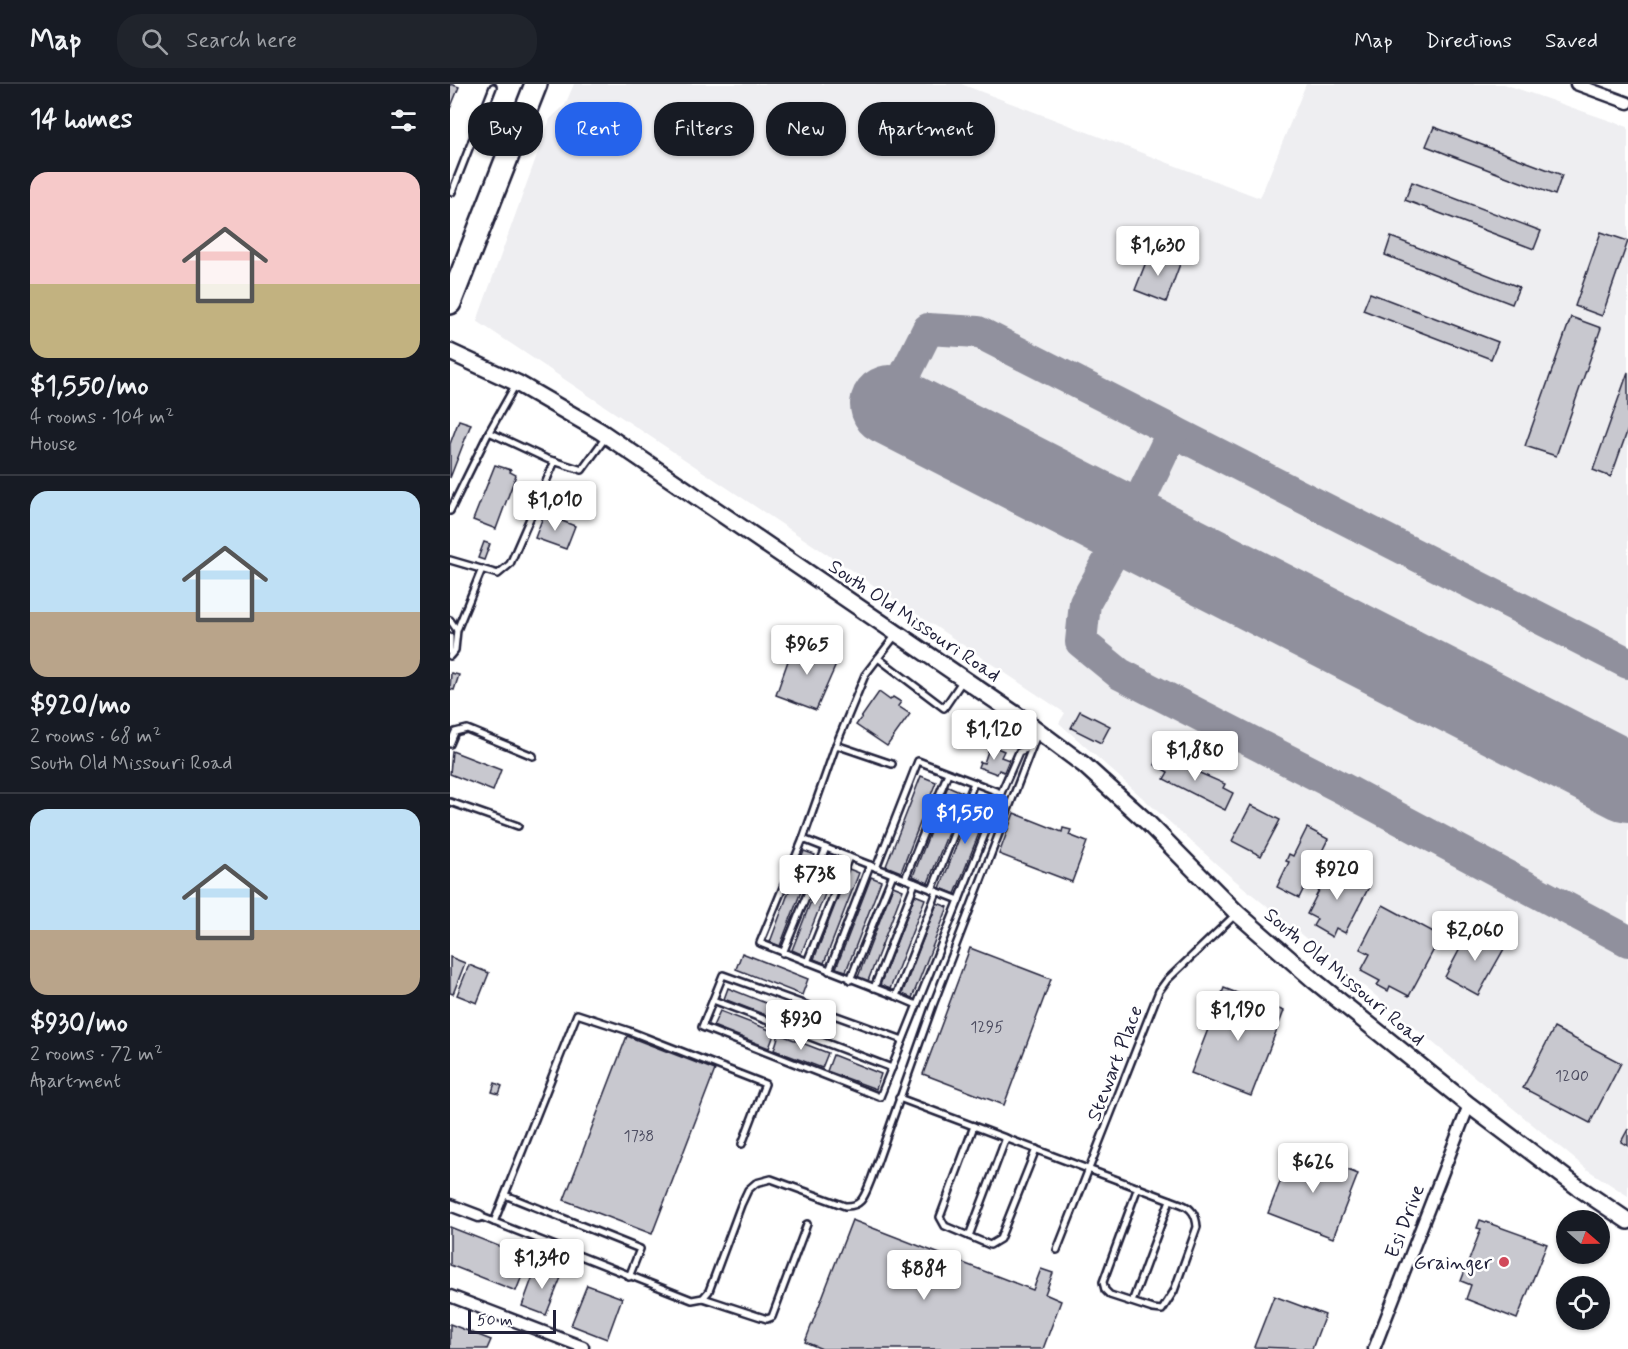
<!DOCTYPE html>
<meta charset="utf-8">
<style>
body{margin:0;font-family:Mynerve,sans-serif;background:#20242c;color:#f1f3f6;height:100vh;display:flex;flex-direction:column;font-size:22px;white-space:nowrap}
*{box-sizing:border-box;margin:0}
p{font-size:20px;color:#9ea1a6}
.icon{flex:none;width:33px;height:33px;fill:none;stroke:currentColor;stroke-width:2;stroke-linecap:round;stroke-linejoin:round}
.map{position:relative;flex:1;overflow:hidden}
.panel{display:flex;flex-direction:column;background:#171b24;width:450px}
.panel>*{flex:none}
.guide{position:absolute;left:18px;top:18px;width:570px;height:54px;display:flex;gap:12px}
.needle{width:39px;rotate:110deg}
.buttons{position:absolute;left:1106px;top:1126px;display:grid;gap:12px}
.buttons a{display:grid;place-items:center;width:54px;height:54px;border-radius:50%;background:#171b24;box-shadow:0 2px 4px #0004;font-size:30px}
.scale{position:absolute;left:18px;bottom:15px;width:88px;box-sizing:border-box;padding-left:6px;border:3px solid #22223b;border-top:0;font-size:16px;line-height:21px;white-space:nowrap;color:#22223b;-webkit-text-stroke:4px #fff;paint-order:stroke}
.price{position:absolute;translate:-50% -51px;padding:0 14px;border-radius:6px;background:#fff;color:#222;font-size:20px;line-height:39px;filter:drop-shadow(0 2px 3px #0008)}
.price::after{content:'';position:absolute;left:50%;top:36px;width:18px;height:14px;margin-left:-9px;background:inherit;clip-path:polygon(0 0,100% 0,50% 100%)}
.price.current{background:#2563eb;color:#fff}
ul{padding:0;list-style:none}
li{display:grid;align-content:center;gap:12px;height:318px;padding:0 30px}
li+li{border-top:2px solid #363941}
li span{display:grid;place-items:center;height:186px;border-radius:18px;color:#555}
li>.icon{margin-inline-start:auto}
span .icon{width:108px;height:108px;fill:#fffc;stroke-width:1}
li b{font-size:26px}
h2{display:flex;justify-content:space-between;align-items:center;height:72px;padding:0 30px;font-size:26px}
.tag{padding:0 21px;border-radius:24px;background:#171b24;box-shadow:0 2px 4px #0004;font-size:21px;line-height:54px}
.tag.current{background:#2563eb;color:#fff}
header{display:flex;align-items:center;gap:36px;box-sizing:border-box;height:84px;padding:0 30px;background:#171b24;border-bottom:2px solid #363941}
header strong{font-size:28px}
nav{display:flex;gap:33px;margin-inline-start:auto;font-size:21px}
.search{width:420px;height:54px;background:#20242c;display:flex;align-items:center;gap:15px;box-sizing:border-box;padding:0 21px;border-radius:24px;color:#9ea1a6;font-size:22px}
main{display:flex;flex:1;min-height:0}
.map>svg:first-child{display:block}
.built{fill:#eeeef1}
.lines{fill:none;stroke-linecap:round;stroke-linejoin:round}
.taxiway{stroke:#90909d;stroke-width:32}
.runway{stroke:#90909d;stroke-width:80}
.building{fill:#c8c8cf;stroke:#22223b;stroke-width:1.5}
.lane-casing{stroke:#22223b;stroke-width:10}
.street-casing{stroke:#22223b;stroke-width:15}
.secondary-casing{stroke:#22223b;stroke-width:20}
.highway-casing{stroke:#22223b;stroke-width:26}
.lane{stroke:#fff;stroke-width:5}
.street{stroke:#fff;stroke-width:10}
.secondary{stroke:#fff;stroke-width:15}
.highway{stroke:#fff;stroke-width:21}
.poi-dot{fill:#d1495b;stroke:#fff;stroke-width:2}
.labels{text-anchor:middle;stroke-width:5;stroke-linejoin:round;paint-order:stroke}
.number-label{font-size:16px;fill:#4c4c60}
.street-label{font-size:20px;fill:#22223b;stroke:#fff}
.poi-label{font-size:20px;fill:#22223b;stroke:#fff;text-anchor:end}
</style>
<header>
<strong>Map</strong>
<div class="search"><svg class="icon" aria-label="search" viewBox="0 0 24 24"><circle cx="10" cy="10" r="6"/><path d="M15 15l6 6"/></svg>Search here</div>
<nav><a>Map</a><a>Directions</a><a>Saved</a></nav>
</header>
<main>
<section class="panel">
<h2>14 homes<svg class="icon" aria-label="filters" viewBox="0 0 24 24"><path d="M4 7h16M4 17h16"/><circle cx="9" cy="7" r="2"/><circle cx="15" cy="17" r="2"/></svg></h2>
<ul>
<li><span style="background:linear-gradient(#f6c9c9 60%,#c2b280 0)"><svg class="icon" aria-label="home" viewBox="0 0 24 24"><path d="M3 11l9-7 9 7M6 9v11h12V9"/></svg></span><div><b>$1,550/mo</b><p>4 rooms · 104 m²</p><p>House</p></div></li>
<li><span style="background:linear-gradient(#bfe0f5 65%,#b9a48a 0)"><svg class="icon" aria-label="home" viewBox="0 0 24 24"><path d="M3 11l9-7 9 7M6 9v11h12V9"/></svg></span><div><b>$920/mo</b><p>2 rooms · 68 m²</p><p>South Old Missouri Road</p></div></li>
<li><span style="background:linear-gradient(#bfe0f5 65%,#b9a48a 0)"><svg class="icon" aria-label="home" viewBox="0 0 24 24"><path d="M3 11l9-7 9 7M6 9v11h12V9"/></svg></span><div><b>$930/mo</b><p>2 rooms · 72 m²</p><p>Apartment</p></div></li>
</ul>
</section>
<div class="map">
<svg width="1178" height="1265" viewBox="0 0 1178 1265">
<rect width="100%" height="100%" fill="#fff"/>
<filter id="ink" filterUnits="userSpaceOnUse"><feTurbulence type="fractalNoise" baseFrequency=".0167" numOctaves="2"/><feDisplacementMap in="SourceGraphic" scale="12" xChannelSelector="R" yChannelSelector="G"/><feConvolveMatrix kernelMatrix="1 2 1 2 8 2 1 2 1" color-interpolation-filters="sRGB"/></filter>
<g filter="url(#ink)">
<polygon class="built" points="124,0 511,0 810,114 856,0 1054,0 1178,43 1178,1112 1138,1086 781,793 609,639 615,629 27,237 100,35 115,21"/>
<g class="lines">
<g class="taxiway">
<polyline points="440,321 478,245 528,248 1178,579"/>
<polyline points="723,347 677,443 635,519 631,558 670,590 892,704 1178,857"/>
</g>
<polyline class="runway" points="440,321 1178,698"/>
</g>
<g class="building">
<polygon points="0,0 9,3 0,25"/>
<polygon points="984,43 1112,91 1105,111 976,62"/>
<polygon points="962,98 1091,147 1084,165 955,116"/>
<polygon points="1151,148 1178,157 1152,232 1125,222"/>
<polygon points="941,153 1069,203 1062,220 935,171"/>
<polygon points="700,168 730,180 716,218 685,206"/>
<polygon points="920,209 1048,258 1041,275 913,226"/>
<polygon points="1121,233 1151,244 1106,372 1075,362"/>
<polygon points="1178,288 1178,345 1161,393 1143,386"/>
<polygon points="9,336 21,340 0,394 0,360"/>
<polygon points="45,381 61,386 60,388 66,391 46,445 23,436"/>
<polygon points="94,430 125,442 116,465 85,454"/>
<polygon points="34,458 40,460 34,476 28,474"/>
<polygon points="345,557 389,574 366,626 326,611"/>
<polygon points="1,589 9,591 4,606 0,605"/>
<polygon points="429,608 440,616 443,613 451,618 448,622 460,630 437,662 406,641"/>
<polygon points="630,627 660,642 651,659 621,644"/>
<polygon points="540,661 554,667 551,673 559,676 554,688 549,686 547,690 528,683 530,678 534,679"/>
<polygon points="2,667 51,686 43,707 0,690"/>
<polygon points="712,668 728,676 727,679 775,700 773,704 783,709 775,726 714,695 718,688 705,681"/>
<polygon points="471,692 486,698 451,788 436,782"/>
<polygon points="498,702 514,709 478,799 463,792"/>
<polygon points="525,713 541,719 505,810 490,804"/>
<polygon points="801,721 830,736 811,772 782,757"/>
<polygon points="564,729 612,748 613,744 621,746 619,751 637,758 622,798 549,770"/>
<polygon points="857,744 878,755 849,814 827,803 839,778 836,777 839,770 843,772"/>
<polygon points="354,767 365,771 330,862 320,858"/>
<polygon points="377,776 387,780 351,870 342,866"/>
<polygon points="882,781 920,801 895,849 886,844 882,853 863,842 867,835 857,830"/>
<polygon points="399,785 409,789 374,879 364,875"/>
<polygon points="421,793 431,797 396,887 386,884"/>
<polygon points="443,802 453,806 418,897 408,893"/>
<polygon points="465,811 475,815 440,905 430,901"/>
<polygon points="487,819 498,823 462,914 452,910"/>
<polygon points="933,821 991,852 959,912 940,902 938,907 927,901 930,897 911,887 920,870 910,865"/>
<polygon points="1021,844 1055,863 1028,911 995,893"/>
<polygon points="520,864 601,895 554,1021 473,990"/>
<polygon points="292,869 358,895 352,911 286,885"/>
<polygon points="0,873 15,879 3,910 0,909"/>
<polygon points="19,881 39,889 27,919 7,911"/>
<polygon points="278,904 343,930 339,940 274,915"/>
<polygon points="774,904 834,927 801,1012 741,989"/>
<polygon points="270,927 325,948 319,964 263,942"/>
<polygon points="1104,944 1171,979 1140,1039 1073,1004"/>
<polygon points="329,950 378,969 372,984 324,966"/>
<polygon points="177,952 265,986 202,1150 114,1116"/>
<polygon points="383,971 431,990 426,1005 377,987"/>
<polygon points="45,999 52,1002 49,1010 42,1008"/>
<polygon points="1178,1045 1178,1062 1171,1058"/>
<polygon points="843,1065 908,1090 883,1154 818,1129"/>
<polygon points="402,1136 583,1206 591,1185 603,1189 595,1210 611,1217 593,1265 372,1265 355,1258"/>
<polygon points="1030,1136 1097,1160 1067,1235 1016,1215 1021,1201 1011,1197 1031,1145 1027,1144"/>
<polygon points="0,1143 79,1174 66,1207 0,1181"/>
<polygon points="87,1181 112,1191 96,1231 72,1222"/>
<polygon points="137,1201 172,1214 157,1255 121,1241"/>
<polygon points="824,1212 875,1231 862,1265 804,1263"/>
<polygon points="0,1240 41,1256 37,1265 0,1265"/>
</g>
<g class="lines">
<defs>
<g id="lane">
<polyline points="22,57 54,69"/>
<polyline points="2,108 43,3"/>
<polyline points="39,348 66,300"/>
<polyline points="0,427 39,348 97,375 132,386 156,353"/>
<polyline points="0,476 48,490 60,480 105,377"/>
<polyline points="0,536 7,546 5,566 0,572"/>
<polyline points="7,546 32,485"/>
<polyline points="445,552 428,574 494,624 513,596"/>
<polyline points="0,553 0,567"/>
<polyline points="428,574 415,591 386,661 442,680"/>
<polyline points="0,660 5,648 17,645 83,672"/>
<polyline points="386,661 353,755 509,816 551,709 468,677 426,784"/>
<polyline points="551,709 569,668 582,663"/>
<polyline points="0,718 68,742"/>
<polyline points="353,755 310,859 446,912"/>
<polyline points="455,795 498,689"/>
<polyline points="482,806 524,699"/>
<polyline points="333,869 376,764"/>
<polyline points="357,878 399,773"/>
<polyline points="379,887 420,781"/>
<polyline points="400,896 443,790"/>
<polyline points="424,904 465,799"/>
<polyline points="263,916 442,984"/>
<polyline points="467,921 446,912 487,808"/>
<polyline points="453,956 273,891 252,943 430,1013 509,816"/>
<path d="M 449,1014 L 731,1120 C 742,1124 746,1131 747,1143 L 724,1207 L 712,1226 L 703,1225 L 660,1211 L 655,1206 L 653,1198 L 688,1103"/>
<polyline points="524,1042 490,1133 495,1142 540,1161 550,1155 586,1065"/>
<polyline points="55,1111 190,1165 179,1193"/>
<path d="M 29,1132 L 242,1216 L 253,1214 L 259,1207 L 291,1121 L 298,1106 L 306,1099 L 321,1095 L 395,1122 C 413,1123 415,1110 421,1096 L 483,921 L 588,648"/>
<polyline points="44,1138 127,930 179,947 315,1000 292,1060"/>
<polyline points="519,1152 556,1054"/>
<polyline points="607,1166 709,907 717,896 786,830"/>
<polyline points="253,1214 317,1235 322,1233 357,1140"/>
<polyline points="682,1218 720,1116"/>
</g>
<g id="street">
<polyline points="1126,0 1178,19"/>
<polyline points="0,1121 29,1132"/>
<polyline points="0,1212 133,1263"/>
<polyline points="924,1265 1019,1021"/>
</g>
<polyline id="secondary" points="0,268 67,299 150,347 571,634 634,681 697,738 787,829 866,898 1019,1021 1129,1104 1178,1137"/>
<polyline id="highway" points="0,219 86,0"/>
</defs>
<use href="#lane" class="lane-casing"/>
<use href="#street" class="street-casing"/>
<use href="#secondary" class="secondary-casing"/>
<use href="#highway" class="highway-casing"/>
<use href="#lane" class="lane"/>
<use href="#street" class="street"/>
<use href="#secondary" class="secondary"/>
<use href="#highway" class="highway"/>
</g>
</g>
<circle class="poi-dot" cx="1054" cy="1178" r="6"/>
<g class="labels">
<g class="number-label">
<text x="537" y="948">1295</text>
<text x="1122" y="997">1200</text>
<text x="189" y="1057">1738</text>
</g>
<g class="street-label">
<text transform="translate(465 536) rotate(34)" y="7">South Old Missouri Road</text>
<text transform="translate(895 892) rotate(40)" y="7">South Old Missouri Road</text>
<text transform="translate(664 979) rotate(-69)" y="7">Stewart Place</text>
<text transform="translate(954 1137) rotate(-69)" y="7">Esi Drive</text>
</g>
<g class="poi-label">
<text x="1042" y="1185">Grainger</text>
</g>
</g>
</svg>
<div class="buttons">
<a><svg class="needle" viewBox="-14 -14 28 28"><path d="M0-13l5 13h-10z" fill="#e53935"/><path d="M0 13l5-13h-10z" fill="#9ea1a6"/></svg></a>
<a><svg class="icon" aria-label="locate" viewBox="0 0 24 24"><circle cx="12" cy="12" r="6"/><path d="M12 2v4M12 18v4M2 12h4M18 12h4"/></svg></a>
</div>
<div class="scale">50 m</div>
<b class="price" style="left:708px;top:193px">$1,630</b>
<b class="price" style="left:105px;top:448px">$1,010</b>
<b class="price" style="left:357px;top:592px">$965</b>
<b class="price" style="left:544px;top:677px">$1,120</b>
<b class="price" style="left:745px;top:698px">$1,880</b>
<b class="price current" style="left:515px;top:761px">$1,550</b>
<b class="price" style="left:887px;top:817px">$920</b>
<b class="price" style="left:365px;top:822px">$738</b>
<b class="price" style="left:1025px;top:878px">$2,060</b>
<b class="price" style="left:788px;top:958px">$1,190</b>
<b class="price" style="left:351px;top:967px">$930</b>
<b class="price" style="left:863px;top:1110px">$626</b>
<b class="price" style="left:92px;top:1206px">$1,340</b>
<b class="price" style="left:474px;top:1217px">$884</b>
<div class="guide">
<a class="tag">Buy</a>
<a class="tag current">Rent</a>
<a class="tag">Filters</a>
<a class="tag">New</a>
<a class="tag">Apartment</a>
</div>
</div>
</main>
